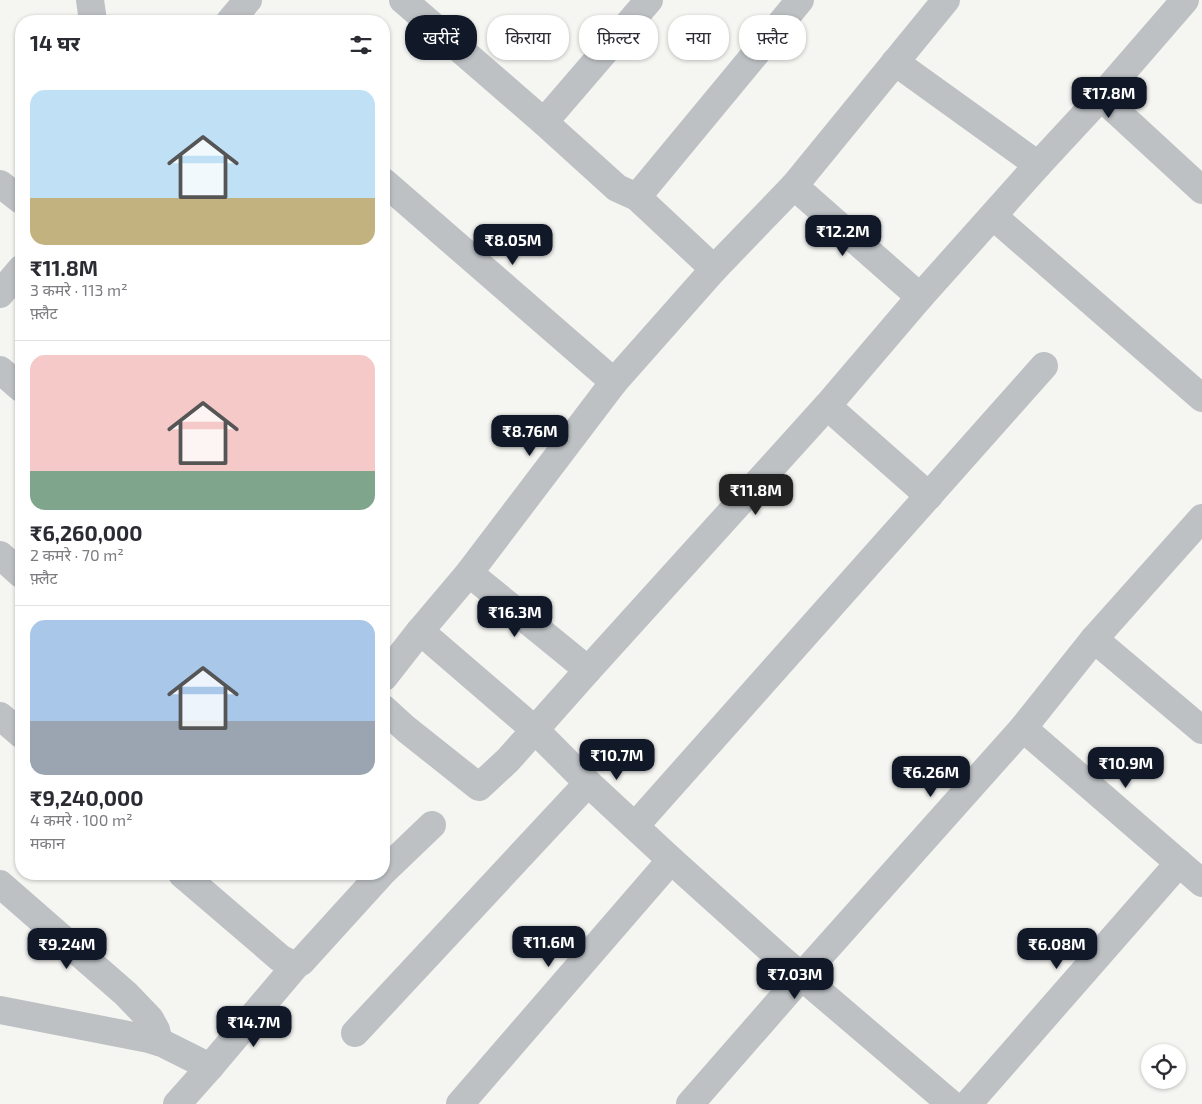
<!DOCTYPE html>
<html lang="hi">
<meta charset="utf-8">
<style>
body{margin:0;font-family:"Exo 2","Noto Sans Devanagari",sans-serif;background:#f7f7f7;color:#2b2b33;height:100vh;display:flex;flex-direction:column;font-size:19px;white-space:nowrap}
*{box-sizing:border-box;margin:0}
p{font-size:16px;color:#7c7c81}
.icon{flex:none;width:28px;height:28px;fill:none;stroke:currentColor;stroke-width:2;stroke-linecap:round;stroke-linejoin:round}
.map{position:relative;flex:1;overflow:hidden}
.side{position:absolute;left:15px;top:15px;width:375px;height:865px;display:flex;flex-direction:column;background:#fff;border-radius:20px;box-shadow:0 1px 4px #0004}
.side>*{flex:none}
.guide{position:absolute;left:405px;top:15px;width:475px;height:45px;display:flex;gap:10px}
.fabs{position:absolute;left:1141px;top:1044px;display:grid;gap:10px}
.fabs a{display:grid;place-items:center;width:45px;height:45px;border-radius:50%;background:#fff;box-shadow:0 1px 4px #0004;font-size:25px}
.price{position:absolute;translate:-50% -42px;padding:0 11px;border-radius:10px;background:#111827;color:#fff;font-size:16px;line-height:32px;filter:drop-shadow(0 1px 2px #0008)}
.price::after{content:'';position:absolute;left:50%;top:30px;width:15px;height:11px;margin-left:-8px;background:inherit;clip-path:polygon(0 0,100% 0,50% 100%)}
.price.active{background:#222;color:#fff}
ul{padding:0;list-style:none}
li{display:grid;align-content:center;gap:10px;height:265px;padding:0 15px}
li+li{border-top:1px solid #e1e1e2}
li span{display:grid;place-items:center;height:155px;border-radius:15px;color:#555}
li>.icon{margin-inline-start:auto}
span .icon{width:90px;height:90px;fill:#fffc;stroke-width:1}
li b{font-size:21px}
h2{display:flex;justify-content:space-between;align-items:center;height:60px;padding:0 15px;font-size:21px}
.pill{padding:0 18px;border-radius:20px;background:#fff;box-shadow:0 1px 4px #0004;font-size:18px;line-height:45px}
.pill.active{background:#111827;color:#fff}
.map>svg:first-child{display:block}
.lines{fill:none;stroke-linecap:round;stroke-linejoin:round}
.minor{stroke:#bdc1c4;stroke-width:28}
</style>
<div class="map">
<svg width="1202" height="1104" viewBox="0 0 1202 1104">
<rect width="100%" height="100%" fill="#f5f5f2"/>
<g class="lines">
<g class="minor">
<polyline points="90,0 93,21"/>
<polyline points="403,0 544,122 617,188 637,197 714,269"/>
<polyline points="230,21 248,0"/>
<polyline points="895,62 1038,165"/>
<polyline points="1101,97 1202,190"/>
<polyline points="544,122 649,0"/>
<polyline points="384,182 614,382"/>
<polyline points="0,184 21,200"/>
<polyline points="794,186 920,297"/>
<polyline points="637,197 800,0"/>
<polyline points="993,216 1202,398"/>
<polyline points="0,294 21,269"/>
<polyline points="0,370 21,388"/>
<polyline points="827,406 929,496"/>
<polyline points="0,555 21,574"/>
<polyline points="469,573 588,670"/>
<polyline points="420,631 535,730 588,783 671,860 781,959 951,1104"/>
<polyline points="1094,639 1202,730"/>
<polyline points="384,677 420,631 469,573 614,382 714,269 794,186 946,0"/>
<polyline points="384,709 406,729 479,787 508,760 588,670 827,406 920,297 1038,165 1101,97 1185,0"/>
<polyline points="0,716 21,734"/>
<polyline points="1023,728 1202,883"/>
<polyline points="635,826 1044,366"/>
<polyline points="384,871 432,825"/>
<path d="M 182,874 L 280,958 C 287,962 293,966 301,962 L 381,874"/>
<polyline points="0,884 126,994 150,1019 156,1030 159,1042"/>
<polyline points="0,1010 149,1039 162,1043 210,1067"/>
<polyline points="355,1033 588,783"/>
<polyline points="177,1104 210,1067 297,964"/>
<polyline points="460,1104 671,860"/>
<polyline points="690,1104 801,977 1023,728 1094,639 1202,518"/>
<polyline points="968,1104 1179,863"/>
</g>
</g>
</svg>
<div class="fabs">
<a><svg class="icon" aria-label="locate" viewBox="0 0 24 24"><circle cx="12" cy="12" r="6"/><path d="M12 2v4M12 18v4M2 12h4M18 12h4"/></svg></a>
</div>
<b class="price" style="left:1109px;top:119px">₹17.8M</b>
<b class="price" style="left:843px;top:257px">₹12.2M</b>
<b class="price" style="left:513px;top:266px">₹8.05M</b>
<b class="price" style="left:530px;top:457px">₹8.76M</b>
<b class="price active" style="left:756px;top:516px">₹11.8M</b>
<b class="price" style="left:515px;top:638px">₹16.3M</b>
<b class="price" style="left:617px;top:781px">₹10.7M</b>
<b class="price" style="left:1126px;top:789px">₹10.9M</b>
<b class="price" style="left:931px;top:798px">₹6.26M</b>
<b class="price" style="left:549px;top:968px">₹11.6M</b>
<b class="price" style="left:67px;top:970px">₹9.24M</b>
<b class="price" style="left:1057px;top:970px">₹6.08M</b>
<b class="price" style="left:795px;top:1000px">₹7.03M</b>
<b class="price" style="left:254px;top:1048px">₹14.7M</b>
<div class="guide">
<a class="pill active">खरीदें</a>
<a class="pill">किराया</a>
<a class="pill">फ़िल्टर</a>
<a class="pill">नया</a>
<a class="pill">फ़्लैट</a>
</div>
<section class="side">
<h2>14 घर<svg class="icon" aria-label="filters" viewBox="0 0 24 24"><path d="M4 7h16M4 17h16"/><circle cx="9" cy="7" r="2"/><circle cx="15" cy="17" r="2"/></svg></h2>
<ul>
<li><span style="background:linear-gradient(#bfe0f5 70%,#c2b280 0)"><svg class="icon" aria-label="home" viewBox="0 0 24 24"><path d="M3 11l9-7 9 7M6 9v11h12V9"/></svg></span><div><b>₹11.8M</b><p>3 कमरे · 113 m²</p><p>फ़्लैट</p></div></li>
<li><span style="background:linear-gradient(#f6c9c9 75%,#7fa58c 0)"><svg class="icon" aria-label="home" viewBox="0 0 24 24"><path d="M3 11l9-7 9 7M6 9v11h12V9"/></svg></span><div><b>₹6,260,000</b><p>2 कमरे · 70 m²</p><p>फ़्लैट</p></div></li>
<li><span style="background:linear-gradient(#a9c7e8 65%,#9aa5b1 0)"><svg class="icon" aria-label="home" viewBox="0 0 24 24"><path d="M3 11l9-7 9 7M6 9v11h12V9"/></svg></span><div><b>₹9,240,000</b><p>4 कमरे · 100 m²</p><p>मकान</p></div></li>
</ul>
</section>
</div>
